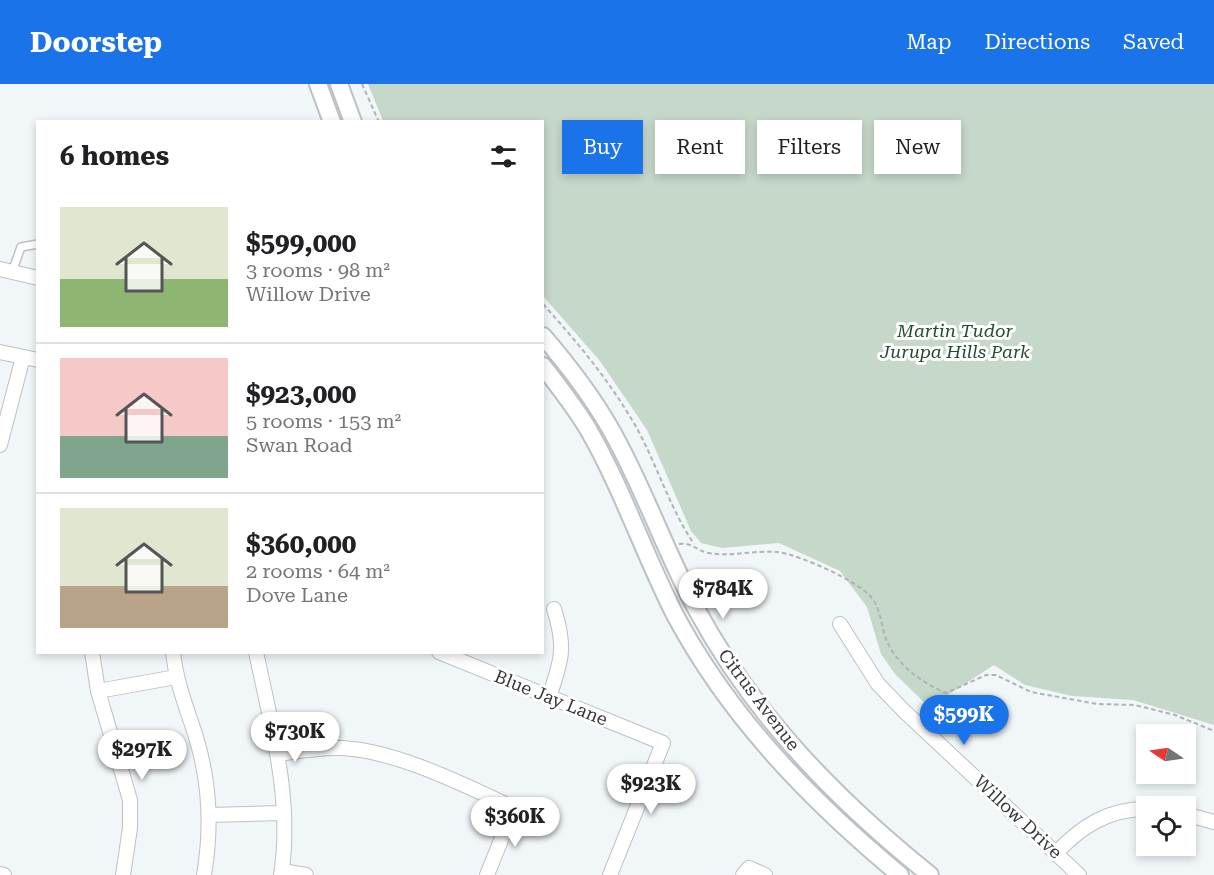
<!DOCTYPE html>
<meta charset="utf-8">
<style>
body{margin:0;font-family:"Roboto Serif",serif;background:#f2f2f2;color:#202124;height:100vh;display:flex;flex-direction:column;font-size:22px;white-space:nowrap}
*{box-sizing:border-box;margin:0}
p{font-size:20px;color:#757577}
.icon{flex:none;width:33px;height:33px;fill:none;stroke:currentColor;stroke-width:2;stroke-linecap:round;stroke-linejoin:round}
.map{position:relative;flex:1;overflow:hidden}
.details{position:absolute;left:36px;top:36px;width:508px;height:534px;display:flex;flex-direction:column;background:#fff;border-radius:0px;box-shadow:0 3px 9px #0003}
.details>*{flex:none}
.guide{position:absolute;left:562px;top:36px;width:561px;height:54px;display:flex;gap:12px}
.needle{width:39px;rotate:283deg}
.controls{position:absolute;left:1136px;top:640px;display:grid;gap:12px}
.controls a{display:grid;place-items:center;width:60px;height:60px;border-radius:0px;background:#fff;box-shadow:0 3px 9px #0003;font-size:30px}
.price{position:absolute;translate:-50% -51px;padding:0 14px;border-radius:21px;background:#fff;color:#222;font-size:20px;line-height:39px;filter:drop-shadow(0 2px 3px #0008)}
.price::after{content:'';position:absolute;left:50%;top:36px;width:18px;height:14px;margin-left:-9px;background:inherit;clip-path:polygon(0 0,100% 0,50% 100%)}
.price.selected{background:#1a73e8;color:#fff}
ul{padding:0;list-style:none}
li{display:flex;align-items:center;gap:18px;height:150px;padding:0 24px}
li+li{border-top:2px solid #e0e0e0}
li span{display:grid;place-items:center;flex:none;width:168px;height:120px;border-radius:0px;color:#555}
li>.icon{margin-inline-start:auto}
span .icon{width:72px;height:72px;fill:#fffc;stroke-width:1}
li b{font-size:26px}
h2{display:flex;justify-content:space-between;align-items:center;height:72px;padding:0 24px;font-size:26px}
.tag{padding:0 21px;border-radius:0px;background:#fff;box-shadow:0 3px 9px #0003;font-size:21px;line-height:54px}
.tag.selected{background:#1a73e8;color:#fff}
header{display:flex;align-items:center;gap:36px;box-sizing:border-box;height:84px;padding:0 30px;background:#1a73e8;color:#fff}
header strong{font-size:28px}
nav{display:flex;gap:33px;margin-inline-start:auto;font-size:21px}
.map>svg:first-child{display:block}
.green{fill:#c6d8ca}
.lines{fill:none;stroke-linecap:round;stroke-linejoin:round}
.service-casing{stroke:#bcc1c5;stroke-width:10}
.minor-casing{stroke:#bcc1c5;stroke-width:16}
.tertiary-casing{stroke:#bcc1c5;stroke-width:20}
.path{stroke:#afb3b6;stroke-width:2;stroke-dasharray:4.5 3;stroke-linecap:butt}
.service{stroke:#fff;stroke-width:7}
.minor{stroke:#fff;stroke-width:14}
.tertiary{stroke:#fff;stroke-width:16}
.labels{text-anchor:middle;stroke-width:6;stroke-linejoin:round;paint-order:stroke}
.park-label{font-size:18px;font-style:italic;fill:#1f4b2e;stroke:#fff}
.street-label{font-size:18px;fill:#353739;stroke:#fff}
</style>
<header>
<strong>Doorstep</strong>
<nav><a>Map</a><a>Directions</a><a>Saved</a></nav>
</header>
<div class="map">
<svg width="1214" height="791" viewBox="0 0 1214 791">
<rect width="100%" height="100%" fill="#f1f6f9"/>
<polygon class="green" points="368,0 1214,0 1214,641 1133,616 1072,612 1025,601 994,581 943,614 933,627 895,590 881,570 867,523 840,487 779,459 722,464 701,459 691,447 647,346 600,277 543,212 543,38 383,37"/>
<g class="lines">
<defs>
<polyline id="service" points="12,188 21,163 38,160"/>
<g id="minor">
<polyline points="0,185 38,194"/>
<polyline points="0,268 38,276"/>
<polyline points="0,361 23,273"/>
<polyline points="840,540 878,600 903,626 1079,791"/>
<polyline points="92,568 98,607 130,716 130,744 123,791"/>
<path d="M 173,568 C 176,598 187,625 196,653 C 210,699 212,744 204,791"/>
<path d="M 256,568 C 271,641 293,716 281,791"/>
<polyline points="439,568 663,659 610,791"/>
<polyline points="98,607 176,593"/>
<path d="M 549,613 C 562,576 566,562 554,525"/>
<path d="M 278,670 C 299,667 320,663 342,664 C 398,667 464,701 514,724 L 487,791"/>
<polyline points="1185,730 1214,738"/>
<polyline points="210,731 284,729"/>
<path d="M 1056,769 C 1082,742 1108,725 1146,725"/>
<polyline points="282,787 306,791"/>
<polyline points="0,790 4,791"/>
<polyline points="743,791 749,784 765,791"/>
</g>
<g id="tertiary">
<polyline points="318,0 332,38"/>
<polyline points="339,0 353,38"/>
<path d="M 543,252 C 568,281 591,311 610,344 C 644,403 665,468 698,528 C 755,633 838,717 930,791"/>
<path d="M 543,282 C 559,303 575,323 588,345 C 622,404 644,470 675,531 C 730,634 811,717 900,791"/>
</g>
</defs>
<use href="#service" class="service-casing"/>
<use href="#minor" class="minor-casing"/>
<use href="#tertiary" class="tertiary-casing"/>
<g class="path">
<polyline points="362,0 379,38"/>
<path d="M 543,220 C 577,258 609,296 635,341 C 657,380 669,423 694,460"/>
<path d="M 679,460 C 692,458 697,467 709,469 C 731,473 755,466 777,468 C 798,470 858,497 871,513 C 881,525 881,541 886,555 C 895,579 923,600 946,609 L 986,591 L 996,591 L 1031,608 L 1097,620 L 1135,621 L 1175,631 L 1214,647"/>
</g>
<use href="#service" class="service"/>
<use href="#minor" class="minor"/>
<use href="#tertiary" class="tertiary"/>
</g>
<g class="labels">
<g class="park-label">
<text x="955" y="253">Martin Tudor<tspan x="955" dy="21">Jurupa Hills Park</tspan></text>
</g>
<g class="street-label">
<text transform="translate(551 614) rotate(22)" y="6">Blue Jay Lane</text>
<text transform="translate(759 616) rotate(53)" y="6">Citrus Avenue</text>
<text transform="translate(1018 733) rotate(43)" y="6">Willow Drive</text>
</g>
</g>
</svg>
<div class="controls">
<a><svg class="needle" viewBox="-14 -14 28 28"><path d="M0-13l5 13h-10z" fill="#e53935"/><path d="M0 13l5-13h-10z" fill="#757577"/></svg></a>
<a><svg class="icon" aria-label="locate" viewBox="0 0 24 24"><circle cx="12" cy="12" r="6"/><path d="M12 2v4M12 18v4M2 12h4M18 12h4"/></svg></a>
</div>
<b class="price" style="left:723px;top:536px">$784K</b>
<b class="price selected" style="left:964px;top:662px">$599K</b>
<b class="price" style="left:295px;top:679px">$730K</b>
<b class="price" style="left:142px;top:697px">$297K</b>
<b class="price" style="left:651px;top:731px">$923K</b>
<b class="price" style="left:515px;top:764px">$360K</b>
<div class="guide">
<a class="tag selected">Buy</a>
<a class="tag">Rent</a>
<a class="tag">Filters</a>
<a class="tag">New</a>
</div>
<section class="details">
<h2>6 homes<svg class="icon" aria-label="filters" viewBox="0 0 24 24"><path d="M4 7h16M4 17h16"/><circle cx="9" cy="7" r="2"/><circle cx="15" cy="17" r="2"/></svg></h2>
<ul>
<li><span style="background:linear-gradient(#dfe7d0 60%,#8fb573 0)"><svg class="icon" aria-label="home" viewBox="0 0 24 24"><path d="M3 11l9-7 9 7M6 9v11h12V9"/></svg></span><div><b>$599,000</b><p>3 rooms · 98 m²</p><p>Willow Drive</p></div></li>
<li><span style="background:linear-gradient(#f6c9c9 65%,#7fa58c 0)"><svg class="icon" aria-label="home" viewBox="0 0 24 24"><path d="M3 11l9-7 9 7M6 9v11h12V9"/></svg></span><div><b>$923,000</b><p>5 rooms · 153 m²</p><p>Swan Road</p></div></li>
<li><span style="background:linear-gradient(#dfe7d0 65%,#b9a48a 0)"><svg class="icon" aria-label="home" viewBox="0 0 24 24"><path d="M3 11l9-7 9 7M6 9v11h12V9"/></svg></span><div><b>$360,000</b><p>2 rooms · 64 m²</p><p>Dove Lane</p></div></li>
</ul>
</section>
</div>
